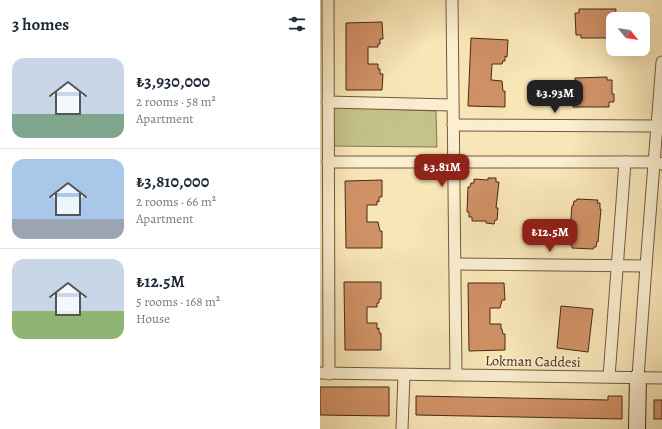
<!DOCTYPE html>
<meta charset="utf-8">
<style>
body{margin:0;font-family:Alegreya,serif;background:#f2f2f3;color:#1f2937;height:100vh;display:flex;flex-direction:column;font-size:15px;white-space:nowrap}
*{box-sizing:border-box;margin:0}
p{font-size:13px;color:#747a83}
.icon{flex:none;width:22px;height:22px;fill:none;stroke:currentColor;stroke-width:2;stroke-linecap:round;stroke-linejoin:round}
.map{position:relative;flex:1;overflow:hidden}
.sheet{display:flex;flex-direction:column;background:#fff;width:320px}
.sheet>*{flex:none}
.needle{width:26px;rotate:120deg}
.controls{position:absolute;left:286px;top:12px;display:grid;gap:8px}
.controls a{display:grid;place-items:center;width:44px;height:44px;border-radius:8px;background:#fff;box-shadow:0 4px 16px #0002;font-size:20px}
.price{position:absolute;translate:-50% -34px;padding:0 9px;border-radius:8px;background:#8f2418;color:#fff;font-size:13px;line-height:26px;filter:drop-shadow(0 1px 2px #0008)}
.price::after{content:'';position:absolute;left:50%;top:24px;width:12px;height:9px;margin-left:-6px;background:inherit;clip-path:polygon(0 0,100% 0,50% 100%)}
.price.on{background:#222;color:#fff}
ul{padding:0;list-style:none}
li{display:flex;align-items:center;gap:12px;height:100px;padding:0 12px}
li+li{border-top:1px solid #e0e1e3}
li span{display:grid;place-items:center;flex:none;width:112px;height:80px;border-radius:12px;color:#555}
li>.icon{margin-inline-start:auto}
span .icon{width:48px;height:48px;fill:#fffc;stroke-width:1}
li b{font-size:17px}
h2{display:flex;justify-content:space-between;align-items:center;height:48px;padding:0 12px;font-size:17px}
main{display:flex;flex:1;min-height:0}
.map>svg:first-child{display:block}
.green{fill:#c4c38a;stroke:#847651}
.building{fill:#d09166;stroke:#452818}
.lines{fill:none;stroke-linecap:round;stroke-linejoin:round}
.street-casing{stroke:#725840;stroke-width:13}
.secondary-casing{stroke:#452818;stroke-width:18}
.street{stroke:#fbefd0;stroke-width:11}
.secondary{stroke:#fbefd0;stroke-width:16}
.labels{text-anchor:middle;stroke-width:3;stroke-linejoin:round;paint-order:stroke}
.street-label{font-size:14px;fill:#452818;stroke:#fbefd0}
</style>
<main>
<section class="sheet">
<h2>3 homes<svg class="icon" aria-label="filters" viewBox="0 0 24 24"><path d="M4 7h16M4 17h16"/><circle cx="9" cy="7" r="2"/><circle cx="15" cy="17" r="2"/></svg></h2>
<ul>
<li><span style="background:linear-gradient(#c9d6e8 70%,#7fa58c 0)"><svg class="icon" aria-label="home" viewBox="0 0 24 24"><path d="M3 11l9-7 9 7M6 9v11h12V9"/></svg></span><div><b>₺3,930,000</b><p>2 rooms · 58 m²</p><p>Apartment</p></div></li>
<li><span style="background:linear-gradient(#a9c7e8 75%,#9aa5b1 0)"><svg class="icon" aria-label="home" viewBox="0 0 24 24"><path d="M3 11l9-7 9 7M6 9v11h12V9"/></svg></span><div><b>₺3,810,000</b><p>2 rooms · 66 m²</p><p>Apartment</p></div></li>
<li><span style="background:linear-gradient(#c9d6e8 65%,#8fb573 0)"><svg class="icon" aria-label="home" viewBox="0 0 24 24"><path d="M3 11l9-7 9 7M6 9v11h12V9"/></svg></span><div><b>₺12.5M</b><p>5 rooms · 168 m²</p><p>House</p></div></li>
</ul>
</section>
<div class="map">
<svg width="342" height="429" viewBox="0 0 342 429">
<rect width="100%" height="100%" fill="#f9e6b7"/>
<filter id="stains"><feTurbulence type="fractalNoise" baseFrequency=".005" numOctaves="4"/><feColorMatrix values="0 0 0 0 .2 0 0 0 0 .09 0 0 0 0 .02 0 0 0 .5 -.17"/></filter>
<radialGradient id="worn" r=".72"><stop offset=".6" stop-color="#630" stop-opacity="0"/><stop offset="1" stop-color="#630" stop-opacity=".3"/></radialGradient>
<polygon class="green" points="13,107 116,111 117,147 12,146"/>
<g class="building">
<polygon points="259,9 296,9 295,19 293,19 293,38 261,38 261,35 256,35 255,13 259,13"/>
<polygon points="62,22 63,39 60,39 60,44 58,44 58,47 48,47 48,64 58,64 58,69 60,69 60,74 63,74 62,90 26,90 26,23"/>
<polygon points="151,38 188,40 187,57 185,56 185,61 183,61 182,64 172,64 171,80 182,81 183,91 185,91 185,107 148,106"/>
<polygon points="287,77 287,80 292,80 292,94 294,94 294,102 289,102 289,107 253,107 253,103 248,103 250,81 255,81 255,78"/>
<polygon points="168,178 176,178 176,182 179,182 176,208 178,208 177,220 175,220 174,224 166,223 166,221 152,221 152,217 149,217 149,212 147,212 148,187 150,187 151,183 154,183 154,179 168,180"/>
<polygon points="62,180 62,197 59,197 59,202 57,201 57,205 47,205 47,222 58,222 60,231 62,231 62,248 26,248 25,181"/>
<polygon points="257,199 278,200 277,203 280,203 280,209 281,209 278,242 277,241 276,247 274,247 273,249 252,248 252,245 250,245 251,239 249,239 252,206 253,206 254,201 256,201"/>
<polygon points="24,282 61,282 61,299 59,299 59,303 57,303 57,307 47,307 47,323 57,323 57,329 59,328 59,333 61,333 61,350 25,350"/>
<polygon points="148,283 184,283 185,300 182,300 180,308 170,308 170,324 181,324 181,329 182,329 183,334 185,334 185,350 149,351"/>
<polygon points="241,306 273,309 268,352 237,348"/>
<polygon points="0,387 69,387 69,416 0,415"/>
<polygon points="96,396 288,400 288,396 302,396 302,419 96,415"/>
<rect x="334" y="400" width="8" height="19"/>
</g>
<g class="lines">
<defs>
<g id="street">
<polyline points="8,0 9,374"/>
<polyline points="132,0 136,375"/>
<polyline points="8,102 132,105"/>
<polyline points="133,125 337,126"/>
<polyline points="8,162 334,162 342,164"/>
<polyline points="135,264 326,266"/>
<polyline points="0,373 342,378"/>
<polyline points="289,377 305,162"/>
<polyline points="318,377 326,266 342,62"/>
<polyline points="82,429 84,375"/>
</g>
<polyline id="secondary" points="317,429 318,377"/>
</defs>
<use href="#street" class="street-casing"/>
<use href="#secondary" class="secondary-casing"/>
<use href="#street" class="street"/>
<use href="#secondary" class="secondary"/>
</g>
<g class="labels">
<g class="street-label">
<text transform="translate(213 361) rotate(1)" y="5">Lokman Caddesi</text>
</g>
</g>
<rect width="100%" height="100%" filter="url(#stains)"/>
<rect width="100%" height="100%" fill="url(#worn)"/>
</svg>
<div class="controls">
<a><svg class="needle" viewBox="-14 -14 28 28"><path d="M0-13l5 13h-10z" fill="#e53935"/><path d="M0 13l5-13h-10z" fill="#747a83"/></svg></a>
</div>
<b class="price on" style="left:235px;top:114px">₺3.93M</b>
<b class="price" style="left:122px;top:188px">₺3.81M</b>
<b class="price" style="left:230px;top:253px">₺12.5M</b>
</div>
</main>
